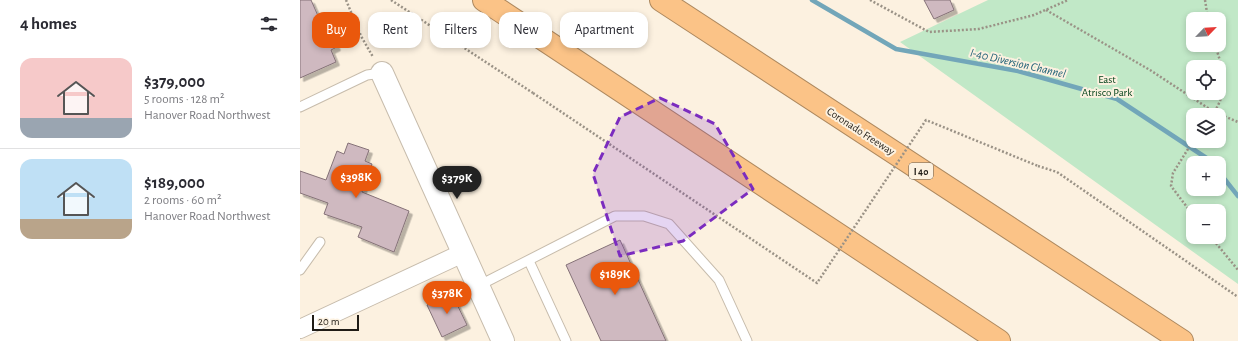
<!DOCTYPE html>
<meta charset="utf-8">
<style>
body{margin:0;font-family:"Alegreya Sans",sans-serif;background:#f2f2f3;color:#2b2b33;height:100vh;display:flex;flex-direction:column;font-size:15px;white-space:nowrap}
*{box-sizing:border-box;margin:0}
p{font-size:13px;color:#7c7c81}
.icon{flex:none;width:22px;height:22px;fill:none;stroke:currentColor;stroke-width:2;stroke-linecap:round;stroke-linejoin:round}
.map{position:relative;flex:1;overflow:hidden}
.drawer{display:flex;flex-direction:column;background:#fff;width:300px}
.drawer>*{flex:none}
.hud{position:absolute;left:12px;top:12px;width:380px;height:36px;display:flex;gap:8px}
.needle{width:26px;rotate:65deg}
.tools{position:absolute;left:886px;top:12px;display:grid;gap:8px}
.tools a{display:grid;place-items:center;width:40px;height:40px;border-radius:8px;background:#fff;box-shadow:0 2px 6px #0003;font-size:20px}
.scale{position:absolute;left:12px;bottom:10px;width:47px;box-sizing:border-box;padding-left:4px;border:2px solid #201c16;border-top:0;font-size:11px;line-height:14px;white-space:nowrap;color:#201c16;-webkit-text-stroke:3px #fcf1e0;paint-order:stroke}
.price{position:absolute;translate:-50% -34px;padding:0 9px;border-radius:14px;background:#ea580c;color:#fff;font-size:13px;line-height:26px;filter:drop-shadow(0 1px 2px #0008)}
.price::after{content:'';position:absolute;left:50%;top:24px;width:12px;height:9px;margin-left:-6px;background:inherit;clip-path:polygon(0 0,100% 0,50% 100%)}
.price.on{background:#222;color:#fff}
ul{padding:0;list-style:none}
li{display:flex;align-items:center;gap:12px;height:100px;padding:0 20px}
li+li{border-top:1px solid #e1e1e2}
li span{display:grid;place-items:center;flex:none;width:112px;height:80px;border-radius:12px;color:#555}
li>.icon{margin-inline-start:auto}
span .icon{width:48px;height:48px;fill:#fffc;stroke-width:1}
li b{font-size:17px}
h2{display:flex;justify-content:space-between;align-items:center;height:48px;padding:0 20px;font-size:17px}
.chip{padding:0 14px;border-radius:12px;background:#fff;box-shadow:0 2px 6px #0003;font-size:14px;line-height:36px}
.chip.on{background:#ea580c;color:#fff}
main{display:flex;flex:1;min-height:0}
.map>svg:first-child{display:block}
.green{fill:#c1e8c7;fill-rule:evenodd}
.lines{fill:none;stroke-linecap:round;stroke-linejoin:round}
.stream{stroke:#72a6b9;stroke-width:4.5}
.building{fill:#cfb9c0;stroke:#857278;filter:url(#shadow)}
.service-casing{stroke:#c7bcac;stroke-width:11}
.minor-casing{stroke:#c7bcac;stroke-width:20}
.tertiary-casing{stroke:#c7bcac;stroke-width:24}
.motorway-casing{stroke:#ae895f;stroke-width:24}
.path{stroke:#9a9286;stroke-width:2.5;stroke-dasharray:2 2;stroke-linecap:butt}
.service{stroke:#fff;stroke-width:9}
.minor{stroke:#fff;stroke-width:18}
.tertiary{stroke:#fff;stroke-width:22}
.motorway{stroke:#fbc387;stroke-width:22}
.path-bridge{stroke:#9a9286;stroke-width:2.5;stroke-dasharray:2 2;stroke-linecap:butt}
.marked{fill:#7b2cbf;fill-opacity:0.2;stroke:#7b2cbf;stroke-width:3;stroke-dasharray:8 5;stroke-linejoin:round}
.labels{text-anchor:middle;stroke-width:4;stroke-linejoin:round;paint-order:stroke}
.shield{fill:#fcf1e0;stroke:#625c53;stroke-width:1}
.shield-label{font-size:10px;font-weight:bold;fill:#201c16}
.park-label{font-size:11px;fill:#024219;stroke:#fcf1e0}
.street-label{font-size:11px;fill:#201c16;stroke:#fcf1e0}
.water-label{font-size:12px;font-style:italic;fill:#1e6076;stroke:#fcf1e0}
</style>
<main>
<section class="drawer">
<h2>4 homes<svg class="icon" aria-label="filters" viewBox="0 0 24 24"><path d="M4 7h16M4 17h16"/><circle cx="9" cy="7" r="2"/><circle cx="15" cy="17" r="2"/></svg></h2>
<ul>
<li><span style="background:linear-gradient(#f6c9c9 75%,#9aa5b1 0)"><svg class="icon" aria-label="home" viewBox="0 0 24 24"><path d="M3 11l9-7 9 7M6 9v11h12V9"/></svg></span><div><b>$379,000</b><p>5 rooms · 128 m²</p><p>Hanover Road Northwest</p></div></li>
<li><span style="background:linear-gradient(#bfe0f5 75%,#b9a48a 0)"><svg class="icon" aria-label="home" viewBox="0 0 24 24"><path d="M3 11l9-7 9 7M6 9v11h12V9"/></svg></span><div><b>$189,000</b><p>2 rooms · 60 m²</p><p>Hanover Road Northwest</p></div></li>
</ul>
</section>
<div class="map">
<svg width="938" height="341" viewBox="0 0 938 341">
<defs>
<filter id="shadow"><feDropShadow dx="3.5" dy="3.5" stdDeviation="0" flood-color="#0004"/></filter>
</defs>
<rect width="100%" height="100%" fill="#fcf1e0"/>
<path class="green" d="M 688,0 L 938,0 L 938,284 L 600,42 ZM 893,19 L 919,19 L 919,45 L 893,45 ZM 893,67 L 919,67 L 919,93 L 893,93 ZM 893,115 L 919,115 L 919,141 L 893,141 ZM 893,163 L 919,163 L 919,189 L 893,189 ZM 893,211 L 919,211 L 919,237 L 893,237 Z"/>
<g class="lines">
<g class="stream">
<polyline points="512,0 596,49 718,71 817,99 908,159 912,163"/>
<polyline points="919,172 938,196"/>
</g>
</g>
<g class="building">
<polygon points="0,0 11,0 26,34 30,33 37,47 31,50 36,62 0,78"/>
<polygon points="624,0 650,0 654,10 634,19"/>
<polygon points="48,143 69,150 65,161 72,164 62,192 109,211 94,252 58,237 62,227 24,214 28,203 0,193 0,171 26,180 37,151 44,154"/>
<polygon points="320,240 366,341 301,341 266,265"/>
<polygon points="152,294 167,325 142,337 127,305"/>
</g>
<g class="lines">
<defs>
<g id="service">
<polyline points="0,107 67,75 82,73"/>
<polyline points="229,261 266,341"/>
<polyline points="0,270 20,242"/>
<polyline points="178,286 315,216 344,216 369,224 419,280 447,341"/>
</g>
<polyline id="minor" points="0,329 163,253"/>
<polyline id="tertiary" points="82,73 203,341"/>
<g id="motorway">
<polyline points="184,0 699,341"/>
<polyline points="361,0 882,341"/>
</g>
</defs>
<use href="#service" class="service-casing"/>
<use href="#minor" class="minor-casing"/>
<use href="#tertiary" class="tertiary-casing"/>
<use href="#motorway" class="motorway-casing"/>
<g class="path">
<polyline points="46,0 61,36 73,57"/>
<polyline points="91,0 233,93"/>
<polyline points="570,0 629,32 679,29 734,15 768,0"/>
<polyline points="905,0 908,19"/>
<polyline points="746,10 850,70 914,112 938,122"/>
<path d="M 912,115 C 930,90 924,72 915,45"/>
<polyline points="738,166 757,172 938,297"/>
<polyline points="893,215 871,186 873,173 893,141"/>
<polyline points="911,237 938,270"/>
</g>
<use href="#service" class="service"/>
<use href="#minor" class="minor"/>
<use href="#tertiary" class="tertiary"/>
<use href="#motorway" class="motorway"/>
<polyline class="path-bridge" points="233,93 517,283 626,120 738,166"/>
</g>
<path class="marked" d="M 360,98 L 415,124 L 453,189 L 383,241 L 320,256 L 293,174 L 320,117 Z"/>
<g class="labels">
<rect class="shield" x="609" y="163" width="24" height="16" rx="3"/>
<g class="shield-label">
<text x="621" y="175">I 40</text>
</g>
<g class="park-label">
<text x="807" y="83">East<tspan x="807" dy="13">Atrisco Park</tspan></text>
</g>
<g class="street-label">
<text transform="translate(561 131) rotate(33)" y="4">Coronado Freeway</text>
</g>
<g class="water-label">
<text transform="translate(718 63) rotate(13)" y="4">I-40 Diversion Channel</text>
</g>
</g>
</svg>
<div class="tools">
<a><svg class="needle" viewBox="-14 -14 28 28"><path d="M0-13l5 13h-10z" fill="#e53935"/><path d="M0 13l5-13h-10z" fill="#7c7c81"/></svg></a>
<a><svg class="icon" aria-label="locate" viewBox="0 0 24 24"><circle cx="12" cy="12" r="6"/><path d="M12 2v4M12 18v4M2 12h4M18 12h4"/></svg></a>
<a><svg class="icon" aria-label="layers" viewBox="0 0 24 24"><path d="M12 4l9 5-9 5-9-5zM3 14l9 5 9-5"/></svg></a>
<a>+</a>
<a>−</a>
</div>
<div class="scale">20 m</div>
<b class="price" style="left:56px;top:199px">$398K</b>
<b class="price on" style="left:157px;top:200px">$379K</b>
<b class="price" style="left:315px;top:296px">$189K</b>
<b class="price" style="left:147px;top:315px">$378K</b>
<div class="hud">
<a class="chip on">Buy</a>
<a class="chip">Rent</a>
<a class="chip">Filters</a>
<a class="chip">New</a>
<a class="chip">Apartment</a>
</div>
</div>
</main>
